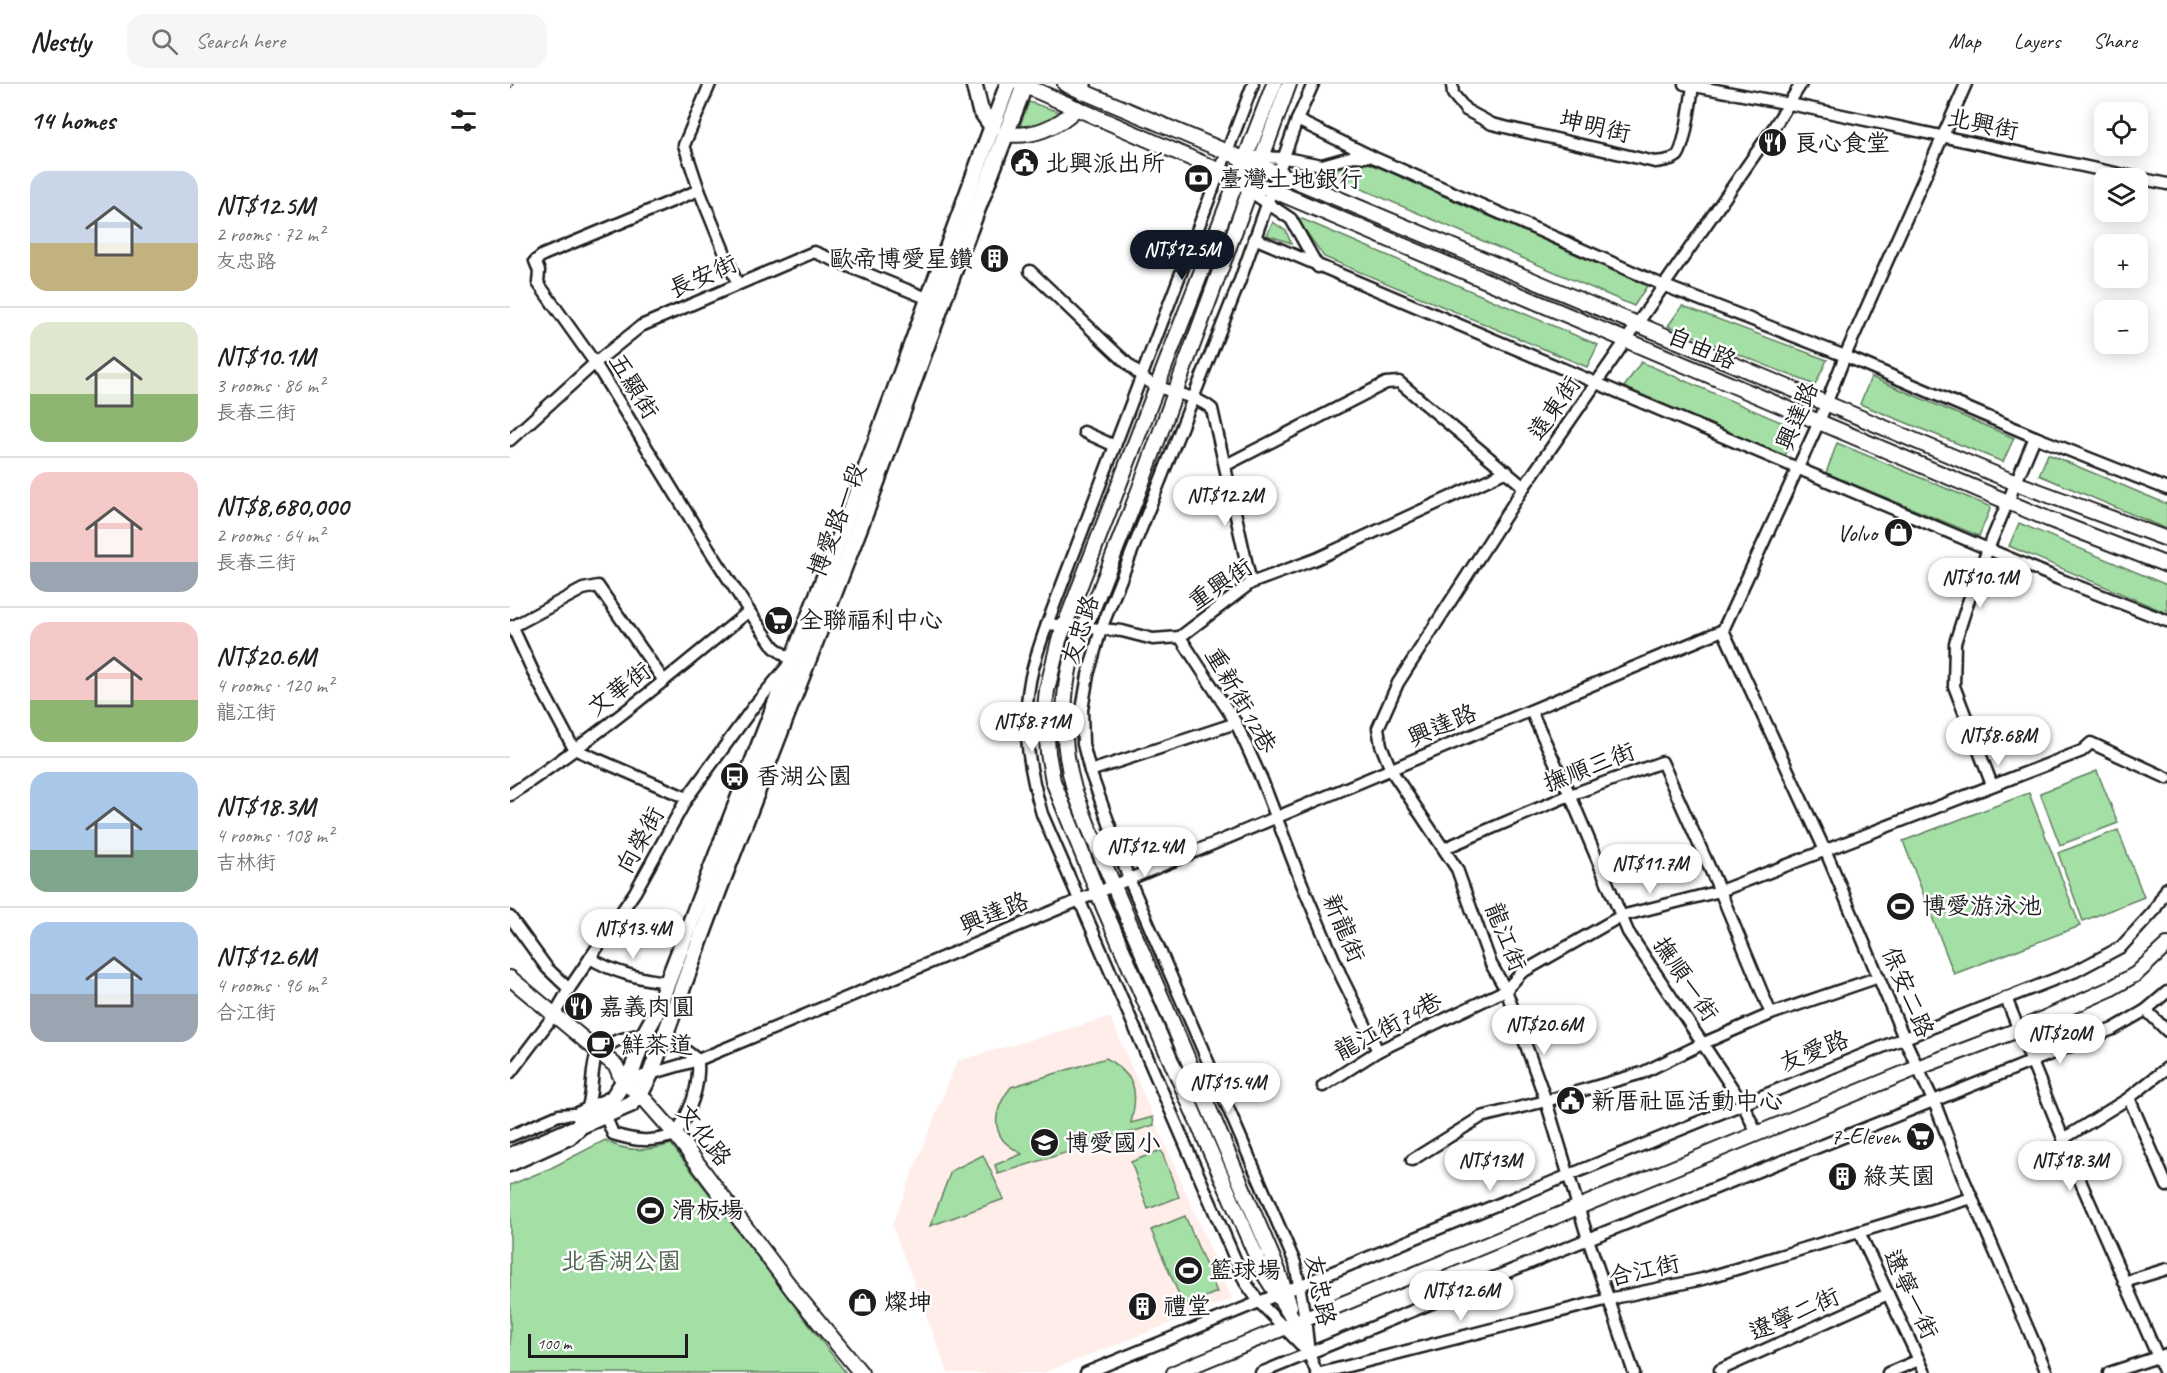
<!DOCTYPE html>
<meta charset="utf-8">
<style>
body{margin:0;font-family:Caveat,"LXGW WenKai TC",sans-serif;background:#f6f6f6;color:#202124;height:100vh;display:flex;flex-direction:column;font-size:22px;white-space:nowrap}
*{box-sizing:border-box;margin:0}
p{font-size:20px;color:#757577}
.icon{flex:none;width:33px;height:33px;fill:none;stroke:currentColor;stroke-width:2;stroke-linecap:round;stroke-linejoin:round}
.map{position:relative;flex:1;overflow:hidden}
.panel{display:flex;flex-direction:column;background:#fff;width:510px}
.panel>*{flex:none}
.controls{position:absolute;left:1584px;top:18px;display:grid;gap:12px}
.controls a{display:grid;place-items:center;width:54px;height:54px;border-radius:12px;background:#fff;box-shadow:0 3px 15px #0003;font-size:30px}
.scale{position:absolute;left:18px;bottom:15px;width:160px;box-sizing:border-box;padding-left:6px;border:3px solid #1c1c1c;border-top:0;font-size:16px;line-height:21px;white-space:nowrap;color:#1c1c1c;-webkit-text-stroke:4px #fff;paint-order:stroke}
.price{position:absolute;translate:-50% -51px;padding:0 14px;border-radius:21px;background:#fff;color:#222;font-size:20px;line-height:39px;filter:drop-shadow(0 2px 3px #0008)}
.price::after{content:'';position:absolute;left:50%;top:36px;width:18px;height:14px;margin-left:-9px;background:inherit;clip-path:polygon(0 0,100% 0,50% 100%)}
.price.selected{background:#111827;color:#fff}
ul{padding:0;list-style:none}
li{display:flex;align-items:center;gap:18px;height:150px;padding:0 30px}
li+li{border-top:2px solid #e0e0e0}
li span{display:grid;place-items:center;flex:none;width:168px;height:120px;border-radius:18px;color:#555}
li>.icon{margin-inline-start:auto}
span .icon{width:72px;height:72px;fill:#fffc;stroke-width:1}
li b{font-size:26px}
h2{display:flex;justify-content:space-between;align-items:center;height:72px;padding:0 30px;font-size:26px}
header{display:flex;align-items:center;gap:36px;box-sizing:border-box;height:84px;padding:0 30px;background:#fff;border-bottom:2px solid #e0e0e0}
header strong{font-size:28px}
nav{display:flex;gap:33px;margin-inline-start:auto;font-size:21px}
.search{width:420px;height:54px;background:#f6f6f6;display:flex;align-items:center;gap:15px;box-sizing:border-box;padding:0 21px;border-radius:18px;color:#757577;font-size:22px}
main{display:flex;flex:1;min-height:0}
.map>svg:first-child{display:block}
.built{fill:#ffede9}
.green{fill:#a4dfa5;stroke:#607e60;stroke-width:1.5}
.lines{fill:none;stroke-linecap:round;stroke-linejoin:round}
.street-casing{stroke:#1c1c1c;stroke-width:15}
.secondary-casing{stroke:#1c1c1c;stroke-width:18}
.primary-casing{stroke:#1c1c1c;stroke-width:20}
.street{stroke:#fff;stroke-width:10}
.secondary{stroke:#fff;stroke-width:14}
.primary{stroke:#fff;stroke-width:15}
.rail-casing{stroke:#1c1c1c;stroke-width:5}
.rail{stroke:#fff;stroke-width:3;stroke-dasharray:9;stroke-linecap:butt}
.labels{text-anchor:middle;stroke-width:5;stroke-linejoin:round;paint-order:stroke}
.street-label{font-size:24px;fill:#1c1c1c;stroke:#fff}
.poi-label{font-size:24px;fill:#1c1c1c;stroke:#fff;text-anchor:start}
.park-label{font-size:24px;fill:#4c604c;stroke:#fff}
</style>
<header>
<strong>Nestly</strong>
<div class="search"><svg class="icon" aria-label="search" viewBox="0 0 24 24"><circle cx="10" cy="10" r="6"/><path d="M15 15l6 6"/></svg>Search here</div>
<nav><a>Map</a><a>Layers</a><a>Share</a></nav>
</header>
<main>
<section class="panel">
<h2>14 homes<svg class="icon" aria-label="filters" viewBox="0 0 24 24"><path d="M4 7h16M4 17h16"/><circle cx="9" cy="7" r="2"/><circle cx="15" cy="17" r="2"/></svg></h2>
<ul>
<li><span style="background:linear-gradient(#c9d6e8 60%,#c2b280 0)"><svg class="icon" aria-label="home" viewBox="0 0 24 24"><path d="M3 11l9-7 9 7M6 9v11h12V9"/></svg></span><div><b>NT$12.5M</b><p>2 rooms · 72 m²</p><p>友忠路</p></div></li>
<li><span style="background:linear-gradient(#dfe7d0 60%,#8fb573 0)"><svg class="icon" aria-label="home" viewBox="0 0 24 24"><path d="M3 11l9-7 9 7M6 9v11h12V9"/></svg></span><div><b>NT$10.1M</b><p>3 rooms · 86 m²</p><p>長春三街</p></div></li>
<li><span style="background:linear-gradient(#f6c9c9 75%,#9aa5b1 0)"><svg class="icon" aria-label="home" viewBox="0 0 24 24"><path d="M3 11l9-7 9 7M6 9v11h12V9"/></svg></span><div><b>NT$8,680,000</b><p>2 rooms · 64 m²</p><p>長春三街</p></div></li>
<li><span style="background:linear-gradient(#f6c9c9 65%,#8fb573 0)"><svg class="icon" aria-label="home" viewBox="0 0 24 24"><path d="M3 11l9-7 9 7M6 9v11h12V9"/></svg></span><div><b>NT$20.6M</b><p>4 rooms · 120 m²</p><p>龍江街</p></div></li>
<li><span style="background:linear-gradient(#a9c7e8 65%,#7fa58c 0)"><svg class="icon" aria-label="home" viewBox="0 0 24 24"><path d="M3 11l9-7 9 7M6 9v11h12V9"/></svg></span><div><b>NT$18.3M</b><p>4 rooms · 108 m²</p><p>吉林街</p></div></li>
<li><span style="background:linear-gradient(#a9c7e8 60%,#9aa5b1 0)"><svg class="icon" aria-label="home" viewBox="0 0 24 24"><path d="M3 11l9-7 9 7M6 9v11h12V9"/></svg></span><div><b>NT$12.6M</b><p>4 rooms · 96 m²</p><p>合江街</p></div></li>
</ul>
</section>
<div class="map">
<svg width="1657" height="1289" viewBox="0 0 1657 1289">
<rect width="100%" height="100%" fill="#fff"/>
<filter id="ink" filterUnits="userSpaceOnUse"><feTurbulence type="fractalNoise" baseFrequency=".0167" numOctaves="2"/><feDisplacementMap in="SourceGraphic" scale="12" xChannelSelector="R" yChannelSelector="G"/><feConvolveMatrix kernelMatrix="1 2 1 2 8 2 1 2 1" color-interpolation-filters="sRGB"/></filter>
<g filter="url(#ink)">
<polygon class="built" points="600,933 722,1215 534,1289 438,1289 382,1141 447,977"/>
<g class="green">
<path d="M 519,18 L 550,28 C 538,39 526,47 510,41 Z"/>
<polygon points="852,76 1137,202 1124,222 810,87"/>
<polygon points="785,132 1088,261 1077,283 814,173"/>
<polygon points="763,138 776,147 781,159 757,151"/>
<polygon points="1172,222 1173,222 1317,276 1305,301 1158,242"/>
<polygon points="1131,278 1287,345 1275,372 1114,303"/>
<polygon points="1361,293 1504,354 1493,378 1350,320"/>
<polygon points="1327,359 1481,423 1469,452 1316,389"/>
<polygon points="1538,370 1657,420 1657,445 1529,391"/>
<polygon points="1509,439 1657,501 1657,529 1499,462"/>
<polygon points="1587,687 1608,739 1550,761 1530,709"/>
<polygon points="1519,709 1570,842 1444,890 1393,757"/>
<polygon points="1608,746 1634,813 1573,837 1548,769"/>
<path d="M 596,974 C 626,993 629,1005 621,1039 L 643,1033 L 644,1041 L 488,1090 L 485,1081 L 512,1070 C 506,1066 498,1062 493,1056 C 480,1039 489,1018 501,1003 Z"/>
<path d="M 95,1056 C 115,1069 139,1067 161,1060 L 336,1289 L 0,1289 L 0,1101 L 41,1084 Z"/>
<polygon points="651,1066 669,1113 638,1125 621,1078"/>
<polygon points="473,1071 494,1115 420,1142 441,1087"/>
<polygon points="675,1132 707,1208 674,1222 641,1146"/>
</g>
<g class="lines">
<defs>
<g id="street">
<polyline points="200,0 174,61 189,106 227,199"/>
<path d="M 743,0 L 537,540 C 532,555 527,569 523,584 C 510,633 518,682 532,730 L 735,1198 L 750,1219 L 799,1269"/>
<path d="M 942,0 L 943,10 L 956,26 L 982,40 L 1145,78 C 1152,77 1161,77 1167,72 C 1175,64 1181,15 1183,2"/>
<polyline points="1174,0 1280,20 1657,100"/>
<polyline points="787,36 865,74 1155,202 1335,272 1525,353 1657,405"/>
<polyline points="745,73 775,74 812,81 844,72 856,73"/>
<polyline points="735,104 781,135 808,183"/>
<polyline points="189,106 33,171 25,177 29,187 28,199 85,279 194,457 239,527 264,563 282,577 284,581"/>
<polyline points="744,154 1549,495 1657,537"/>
<path d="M 520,187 C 557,221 594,259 631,292 C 651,310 682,308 702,325 L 741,499"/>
<polyline points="574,348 605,362"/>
<polyline points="0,356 85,279 131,242 304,168 424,217"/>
<polyline points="716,381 876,299 889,298 1014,403"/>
<polyline points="537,540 612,547 643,555 670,553 741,499 806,475 997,387"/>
<polyline points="2,542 26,594 64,665 177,714"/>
<polyline points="0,544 73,505 88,502 154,597"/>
<polyline points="1213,546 1319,775 1394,954 1427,1025 1452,1091 1537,1289"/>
<polyline points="670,553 726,639 752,696 792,800 832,894 868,967"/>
<polyline points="1021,627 1060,711 1118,848 1233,1020 1247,1050"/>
<polyline points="580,687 726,639"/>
<polyline points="1482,701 1444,602 1445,559 1457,521 1478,465 1525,353"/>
<path d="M 0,711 C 84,655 162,591 239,527"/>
<polyline points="935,764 1060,711 1152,678 1210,807 1261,930"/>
<polyline points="0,833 37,884 59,905"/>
<path d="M 80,874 C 102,888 133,896 159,898"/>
<polyline points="1496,914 1572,1101 1655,1289"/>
<polyline points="1636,926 1657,947"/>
<polyline points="0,989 44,931 59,905 125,808 177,714 244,622 276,584"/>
<polyline points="113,998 188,976 1213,546 1309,338 1335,272 1456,0"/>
<polyline points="813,1002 868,967 996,906 1011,889 1111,832 1210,807 1572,667 1581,659 1657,694"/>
<polyline points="1619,1014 1657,1102"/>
<path d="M 95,1031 L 103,1050 C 128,1058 142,1058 166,1051 C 180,1026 190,1005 188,976 L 154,950"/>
<path d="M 0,1052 L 49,1031 L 76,1029 C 85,1006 79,988 88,966 L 108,956 L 135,949"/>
<polyline points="1553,1055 1619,1014 1657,984"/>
<polyline points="902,1076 971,1033 1036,1017 1132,989 1194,959 1261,930 1369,893"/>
<polyline points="0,1082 60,1055 71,1045"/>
<polyline points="1349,1148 1415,1289"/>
<polyline points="1614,1198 1657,1185"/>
<polyline points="785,1238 807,1289"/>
<polyline points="799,1269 795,1234 785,1179 619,795 580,687 573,660 572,626 578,591 591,545 729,199 787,36 803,0"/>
<polyline points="576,1289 1377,961 1566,887 1611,863 1644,827 1657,804"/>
<polyline points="751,1289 1078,1155 1603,945 1636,926 1657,908"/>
<polyline points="811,1289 1099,1215 1193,1195 1462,1114"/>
<polyline points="1124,1289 1078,1155 1036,1017 996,906 981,880 947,785 881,686 871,661 868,644 888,599 1014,403 1264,43 1291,0"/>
<polyline points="1211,1289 1210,1286 1378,1210"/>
<polyline points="1378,1289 1409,1276"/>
<polyline points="1599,1289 1657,1270"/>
</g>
<g id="secondary">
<polyline points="511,0 701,83 762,106 1538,435 1657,481"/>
<polyline points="555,0 1506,399 1657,455"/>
<polyline points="764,0 549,556 537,606 535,623 538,669 543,697 594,824 754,1190 785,1238"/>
<path d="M 779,0 L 628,409 L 581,529 C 550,580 548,648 564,705 C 568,716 573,728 577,739 L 767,1184 L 780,1222"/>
<path d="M 496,50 C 522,54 548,43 567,24"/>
<polyline points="0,894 106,982 113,998 130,1010 166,1051 285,1209 351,1289"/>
<polyline points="664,1289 1407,984 1508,946 1600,905 1626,890 1657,861"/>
</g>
<g id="primary">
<polyline points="464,0 470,25 483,44"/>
<polyline points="573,0 573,8"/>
<polyline points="69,1031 102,1015 123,984 135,949 144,933 346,412 498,0"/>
<polyline points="0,1072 121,1020 130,1010 140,991 209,805 357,424 449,173 515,0"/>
</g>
</defs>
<use href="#street" class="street-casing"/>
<use href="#secondary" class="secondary-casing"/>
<use href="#primary" class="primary-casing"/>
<use href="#street" class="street"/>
<use href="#secondary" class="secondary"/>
<use href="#primary" class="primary"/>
<defs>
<polyline id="rail" points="0,2 1,0"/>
</defs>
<use href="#rail" class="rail-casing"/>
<use href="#rail" class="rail"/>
</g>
</g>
<defs>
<symbol id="restaurant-disc" viewBox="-11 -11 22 22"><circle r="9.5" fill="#1c1c1c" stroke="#fff"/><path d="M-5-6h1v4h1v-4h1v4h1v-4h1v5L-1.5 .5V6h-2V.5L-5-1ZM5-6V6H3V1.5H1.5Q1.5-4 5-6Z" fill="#fff"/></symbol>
<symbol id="civic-disc" viewBox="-11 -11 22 22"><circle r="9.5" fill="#1c1c1c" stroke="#fff"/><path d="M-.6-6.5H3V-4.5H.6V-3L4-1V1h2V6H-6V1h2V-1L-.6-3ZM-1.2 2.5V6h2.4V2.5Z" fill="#fff"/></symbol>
<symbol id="bank-disc" viewBox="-11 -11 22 22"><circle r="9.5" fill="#1c1c1c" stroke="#fff"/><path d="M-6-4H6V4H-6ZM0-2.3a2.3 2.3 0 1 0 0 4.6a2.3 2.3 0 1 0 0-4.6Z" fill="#fff"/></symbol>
<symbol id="building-disc" viewBox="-11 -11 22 22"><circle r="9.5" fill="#1c1c1c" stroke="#fff"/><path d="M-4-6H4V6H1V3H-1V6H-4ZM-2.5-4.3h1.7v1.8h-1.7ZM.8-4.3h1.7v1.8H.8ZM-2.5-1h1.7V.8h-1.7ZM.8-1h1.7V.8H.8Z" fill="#fff"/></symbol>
<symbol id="shop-disc" viewBox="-11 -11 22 22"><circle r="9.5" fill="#1c1c1c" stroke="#fff"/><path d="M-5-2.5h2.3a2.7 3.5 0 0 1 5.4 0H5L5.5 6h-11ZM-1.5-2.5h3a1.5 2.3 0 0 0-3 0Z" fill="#fff"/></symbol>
<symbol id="supermarket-disc" viewBox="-11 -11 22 22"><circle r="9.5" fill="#1c1c1c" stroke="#fff"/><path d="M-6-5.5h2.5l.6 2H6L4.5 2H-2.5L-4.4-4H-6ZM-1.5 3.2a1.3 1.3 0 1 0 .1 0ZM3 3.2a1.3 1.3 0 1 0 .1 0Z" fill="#fff"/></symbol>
<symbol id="bus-disc" viewBox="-11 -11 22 22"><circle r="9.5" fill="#1c1c1c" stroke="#fff"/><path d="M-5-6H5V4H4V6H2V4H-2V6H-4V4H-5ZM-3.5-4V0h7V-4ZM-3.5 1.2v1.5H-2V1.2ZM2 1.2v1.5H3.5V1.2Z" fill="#fff"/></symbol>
<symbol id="stadium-disc" viewBox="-11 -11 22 22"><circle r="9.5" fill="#1c1c1c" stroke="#fff"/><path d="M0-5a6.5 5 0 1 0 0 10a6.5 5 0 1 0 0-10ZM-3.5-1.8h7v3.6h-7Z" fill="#fff"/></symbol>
<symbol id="cafe-disc" viewBox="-11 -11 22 22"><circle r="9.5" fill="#1c1c1c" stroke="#fff"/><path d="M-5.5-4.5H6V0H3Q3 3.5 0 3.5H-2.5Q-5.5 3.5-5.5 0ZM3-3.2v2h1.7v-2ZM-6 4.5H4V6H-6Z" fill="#fff"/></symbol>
<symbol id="school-disc" viewBox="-11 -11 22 22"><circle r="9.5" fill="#1c1c1c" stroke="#fff"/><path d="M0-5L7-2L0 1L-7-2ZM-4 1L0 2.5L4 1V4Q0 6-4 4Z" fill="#fff"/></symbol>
</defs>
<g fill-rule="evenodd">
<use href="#restaurant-disc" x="1246" y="42" width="33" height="33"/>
<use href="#civic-disc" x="498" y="62" width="33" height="33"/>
<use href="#bank-disc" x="672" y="78" width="33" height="33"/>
<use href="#building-disc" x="468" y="158" width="33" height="33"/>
<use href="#shop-disc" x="1372" y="432" width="33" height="33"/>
<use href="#supermarket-disc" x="252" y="520" width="33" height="33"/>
<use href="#bus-disc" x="208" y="676" width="33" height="33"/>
<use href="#stadium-disc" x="1374" y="806" width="33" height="33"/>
<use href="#restaurant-disc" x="52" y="906" width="33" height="33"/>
<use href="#cafe-disc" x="74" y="944" width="33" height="33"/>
<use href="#civic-disc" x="1044" y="1000" width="33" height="33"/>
<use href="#supermarket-disc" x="1394" y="1036" width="33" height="33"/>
<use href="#school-disc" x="518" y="1042" width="33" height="33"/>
<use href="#building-disc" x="1316" y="1076" width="33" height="33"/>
<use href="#stadium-disc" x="124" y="1110" width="33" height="33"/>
<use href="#stadium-disc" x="662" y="1170" width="33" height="33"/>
<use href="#shop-disc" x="336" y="1202" width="33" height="33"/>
<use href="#building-disc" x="616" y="1206" width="33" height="33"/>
</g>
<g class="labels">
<g class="street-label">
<text transform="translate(1473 40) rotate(12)" y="8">北興街</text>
<text transform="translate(1085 42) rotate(13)" y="8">坤明街</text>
<text transform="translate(193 192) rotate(-24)" y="8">長安街</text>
<text transform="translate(1192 264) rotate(23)" y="8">自由路</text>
<text transform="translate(124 302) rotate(58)" y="8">五顯街</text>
<text transform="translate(1044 324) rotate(-55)" y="8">遠東街</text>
<text transform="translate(1287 332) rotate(-67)" y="8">興達路</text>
<text transform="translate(327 436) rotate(-69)" y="8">博愛路一段</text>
<text transform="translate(710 500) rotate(-34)" y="8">重興街</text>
<text transform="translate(570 546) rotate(-72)" y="8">友忠路</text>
<text transform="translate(109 605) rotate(-37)" y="8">文華街</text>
<text transform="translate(731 616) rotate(60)" y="8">重新街12巷</text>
<text transform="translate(932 641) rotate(-23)" y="8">興達路</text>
<text transform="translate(1079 683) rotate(-21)" y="8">撫順三街</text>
<text transform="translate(130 756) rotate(-61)" y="8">向榮街</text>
<text transform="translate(484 829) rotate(-23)" y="8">興達路</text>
<text transform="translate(834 844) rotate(67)" y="8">新龍街</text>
<text transform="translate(996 853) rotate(68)" y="8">龍江街</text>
<text transform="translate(1176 895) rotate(56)" y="8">撫順一街</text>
<text transform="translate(1398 908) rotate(67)" y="8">保安二路</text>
<text transform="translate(878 942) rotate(-28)" y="8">龍江街74巷</text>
<text transform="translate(1304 967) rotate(-22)" y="8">友愛路</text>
<text transform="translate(194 1051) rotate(51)" y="8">文化路</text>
<text transform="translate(1134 1186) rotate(-12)" y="8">合江街</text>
<text transform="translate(810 1206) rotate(78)" y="8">友忠路</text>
<text transform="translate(1401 1210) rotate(65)" y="8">遼寧一街</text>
<text transform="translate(1284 1230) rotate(-24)" y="8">遼寧二街</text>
</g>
<g class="poi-label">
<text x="1284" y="67">良心食堂</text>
<text x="535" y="87">北興派出所</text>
<text x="709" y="103">臺灣土地銀行</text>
<text x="463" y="183" text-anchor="end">歐帝博愛星鑽</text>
<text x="1367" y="457" text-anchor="end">Volvo</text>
<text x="289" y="544">全聯福利中心</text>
<text x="246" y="700">香湖公園</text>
<text x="1412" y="830">博愛游泳池</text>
<text x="89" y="931">嘉義肉圓</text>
<text x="111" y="969">鮮茶道</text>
<text x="1081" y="1025">新厝社區活動中心</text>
<text x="1390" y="1060" text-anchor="end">7-Eleven</text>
<text x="555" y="1067">博愛國小</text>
<text x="1353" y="1100">綠芙園</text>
<text x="162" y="1134">滑板場</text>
<text x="699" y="1194">籃球場</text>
<text x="374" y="1226">燦坤</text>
<text x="653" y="1230">禮堂</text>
</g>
<g class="park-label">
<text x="111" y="1185">北香湖公園</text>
</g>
</g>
</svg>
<div class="controls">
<a><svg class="icon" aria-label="locate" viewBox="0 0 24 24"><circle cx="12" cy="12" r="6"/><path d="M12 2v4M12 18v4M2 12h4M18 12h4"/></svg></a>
<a><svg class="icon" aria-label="layers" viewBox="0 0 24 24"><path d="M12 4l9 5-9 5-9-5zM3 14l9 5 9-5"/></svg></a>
<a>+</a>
<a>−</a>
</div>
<div class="scale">100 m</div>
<b class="price selected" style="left:672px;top:197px">NT$12.5M</b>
<b class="price" style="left:715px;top:443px">NT$12.2M</b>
<b class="price" style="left:1470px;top:525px">NT$10.1M</b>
<b class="price" style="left:522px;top:669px">NT$8.71M</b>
<b class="price" style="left:1488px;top:683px">NT$8.68M</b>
<b class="price" style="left:635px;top:794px">NT$12.4M</b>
<b class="price" style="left:1140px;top:811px">NT$11.7M</b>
<b class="price" style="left:123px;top:876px">NT$13.4M</b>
<b class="price" style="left:1034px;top:972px">NT$20.6M</b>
<b class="price" style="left:1550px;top:981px">NT$20M</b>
<b class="price" style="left:718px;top:1030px">NT$15.4M</b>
<b class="price" style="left:980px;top:1108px">NT$13M</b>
<b class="price" style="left:1560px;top:1108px">NT$18.3M</b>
<b class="price" style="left:951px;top:1238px">NT$12.6M</b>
</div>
</main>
